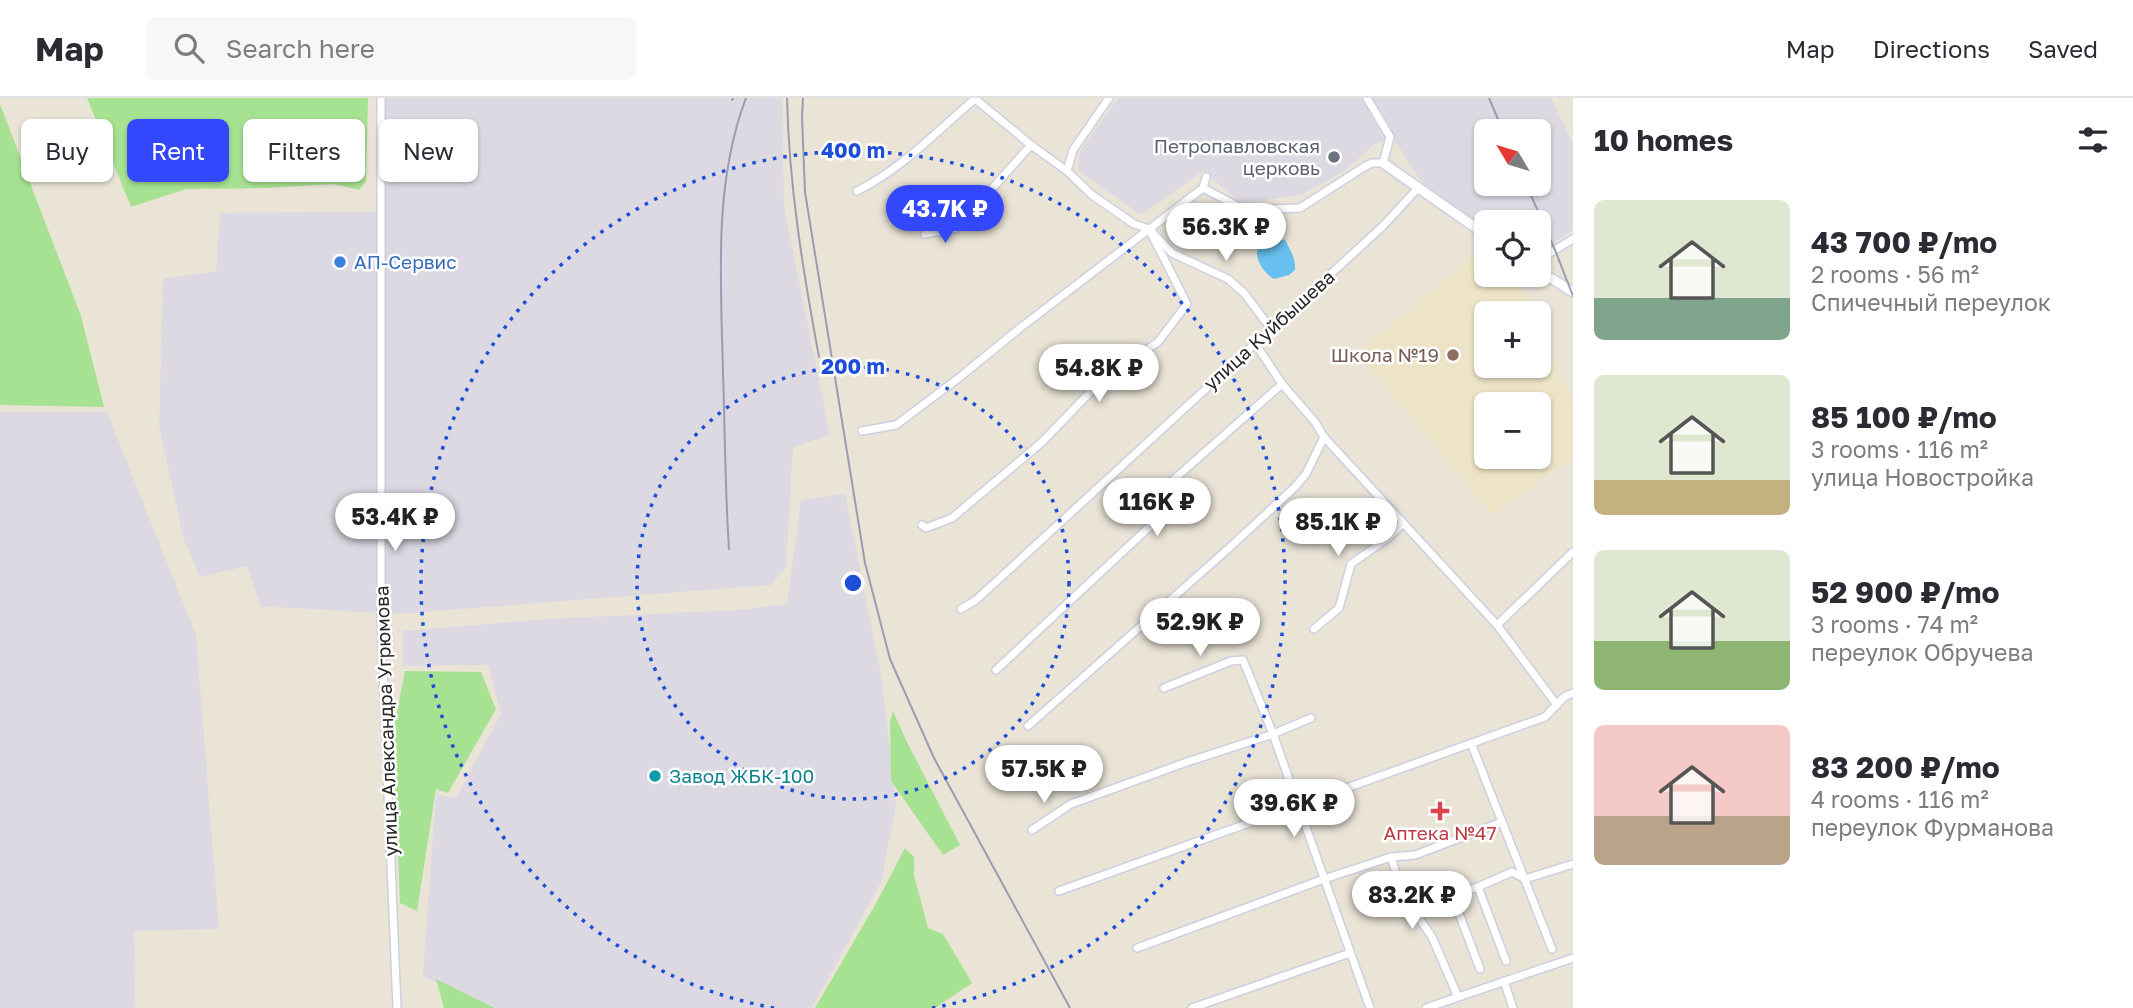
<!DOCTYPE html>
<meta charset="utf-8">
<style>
body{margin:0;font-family:"Golos Text",sans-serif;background:#f7f7f7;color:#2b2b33;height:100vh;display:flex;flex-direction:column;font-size:26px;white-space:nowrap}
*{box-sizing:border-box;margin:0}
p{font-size:23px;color:#7c7c81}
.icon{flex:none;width:38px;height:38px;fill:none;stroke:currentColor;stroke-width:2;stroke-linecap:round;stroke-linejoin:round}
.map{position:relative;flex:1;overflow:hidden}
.sheet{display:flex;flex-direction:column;background:#fff;width:560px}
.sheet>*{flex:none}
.guide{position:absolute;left:21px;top:21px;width:665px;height:63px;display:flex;gap:14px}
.needle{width:46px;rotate:308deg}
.tools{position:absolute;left:1474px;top:21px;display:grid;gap:14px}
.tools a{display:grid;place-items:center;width:77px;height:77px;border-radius:10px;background:#fff;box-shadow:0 2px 5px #0004;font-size:35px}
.price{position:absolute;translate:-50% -60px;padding:0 16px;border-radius:24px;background:#fff;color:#222;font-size:23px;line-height:46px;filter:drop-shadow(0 2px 4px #0008)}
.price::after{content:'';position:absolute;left:50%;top:42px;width:21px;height:16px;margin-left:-10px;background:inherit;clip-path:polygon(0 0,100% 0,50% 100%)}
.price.current{background:#3347fc;color:#fff}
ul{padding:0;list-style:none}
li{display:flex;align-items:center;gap:21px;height:175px;padding:0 21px}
li span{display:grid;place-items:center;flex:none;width:196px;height:140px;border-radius:10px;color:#555}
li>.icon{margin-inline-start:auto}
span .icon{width:84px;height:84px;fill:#fffc;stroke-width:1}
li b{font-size:30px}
h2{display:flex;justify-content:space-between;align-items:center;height:84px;padding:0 21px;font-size:30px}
.tag{padding:0 24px;border-radius:10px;background:#fff;box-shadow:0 2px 5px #0004;font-size:24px;line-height:63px}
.tag.current{background:#3347fc;color:#fff}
header{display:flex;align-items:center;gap:42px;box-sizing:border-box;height:98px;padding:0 35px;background:#fff;border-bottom:2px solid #e1e1e2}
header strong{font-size:33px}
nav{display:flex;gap:38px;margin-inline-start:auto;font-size:24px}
.search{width:490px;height:63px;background:#f7f7f7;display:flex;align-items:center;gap:18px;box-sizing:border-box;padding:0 24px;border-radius:10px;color:#7c7c81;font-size:26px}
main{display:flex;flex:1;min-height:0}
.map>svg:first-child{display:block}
.industrial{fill:#dcd9e2;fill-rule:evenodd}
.education{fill:#ede3c6;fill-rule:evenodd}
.green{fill:#a7e292}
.water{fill:#67c0ef}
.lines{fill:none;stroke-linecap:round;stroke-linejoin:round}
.minor-casing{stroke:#cdcfe1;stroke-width:10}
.tertiary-casing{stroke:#cdcfe1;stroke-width:12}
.minor{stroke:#fff;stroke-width:7}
.tertiary{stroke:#fff;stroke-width:9}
.rail{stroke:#9b9cb2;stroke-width:2}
.ring{fill:none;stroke:#1d4ed8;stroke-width:3.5;stroke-dasharray:3.5 7}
.worship-dot{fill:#6b7280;stroke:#fff;stroke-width:2.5}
.shop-dot{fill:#3f7fe0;stroke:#fff;stroke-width:2.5}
.education-dot{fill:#8d6e63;stroke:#fff;stroke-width:2.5}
.culture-dot{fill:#0f9aa8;stroke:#fff;stroke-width:2.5}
.health-dot{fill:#e0444e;stroke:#fff;stroke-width:2.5}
.labels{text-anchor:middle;stroke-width:5;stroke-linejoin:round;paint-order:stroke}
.worship-label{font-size:19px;fill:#5b616d;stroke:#fff;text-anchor:end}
.shop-label{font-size:19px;fill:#366cbe;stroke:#fff;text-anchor:start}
.street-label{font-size:19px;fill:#272727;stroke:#fff}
.education-label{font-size:19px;fill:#785e54;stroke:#fff;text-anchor:end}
.culture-label{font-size:19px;fill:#0d838f;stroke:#fff;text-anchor:start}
.health-label{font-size:19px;fill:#be3a42;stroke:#fff}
.centre{fill:#1d4ed8;stroke:#fff;stroke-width:3.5}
.ring-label{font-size:21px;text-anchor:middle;font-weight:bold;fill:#1d4ed8;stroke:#fff;stroke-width:5;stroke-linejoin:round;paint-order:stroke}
</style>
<header>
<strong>Map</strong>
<div class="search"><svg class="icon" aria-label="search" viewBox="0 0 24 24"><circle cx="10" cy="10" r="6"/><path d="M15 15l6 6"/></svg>Search here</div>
<nav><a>Map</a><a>Directions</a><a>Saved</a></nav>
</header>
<main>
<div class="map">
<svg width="1573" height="910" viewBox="0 0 1573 910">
<rect width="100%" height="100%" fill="#eae4d7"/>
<g class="industrial">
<polygon points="383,0 782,0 784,109 830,337 793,349 786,469 771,487 396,516 260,508 247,468 200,479 184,442 159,328 163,181 216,173 220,115 377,114 382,99"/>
<path d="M 1118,0 L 1551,0 L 1573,46 L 1573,132 L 1538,155 L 1538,124 L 1486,124 L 1486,130 L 1423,86 L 1393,40 L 1376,45 L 1346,72 L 1302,96 L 1243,106 L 1203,73 L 1141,117 L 1078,72 L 1080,53 ZM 1486,33 L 1538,33 L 1538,86 L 1486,86 Z"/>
<polygon points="0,314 107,314 196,537 219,831 134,833 135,910 0,910"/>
<polygon points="845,396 882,582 896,707 881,784 812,910 490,910 423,878 436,696 456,700 501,615 488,567 403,568 403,533 546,521 738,512 787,506 801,402"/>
</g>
<path class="education" d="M 1479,152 L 1486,159 L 1486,177 L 1505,177 L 1524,194 L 1534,215 L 1486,215 L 1486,268 L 1538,268 L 1538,226 L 1573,304 L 1573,360 L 1492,417 L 1358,255 ZM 1486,306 L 1538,306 L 1538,359 L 1486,359 Z"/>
<g class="green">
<polygon points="87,0 368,0 366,83 359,92 333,86 268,90 186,91 131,109"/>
<polygon points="0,6 81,218 104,309 0,307"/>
<polygon points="405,573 481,574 496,611 448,695 436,691 417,813 400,805 393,633"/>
<polygon points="893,613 905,640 960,747 943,757 891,683 890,623"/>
<polygon points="905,750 914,759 914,777 928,830 943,836 972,885 935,910 815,910 874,809"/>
<polygon points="436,881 495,910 444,910"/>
</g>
<path class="water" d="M 1275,141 L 1285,142 C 1290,152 1296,160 1295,172 L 1289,177 L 1274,181 C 1263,175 1248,153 1264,144 C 1267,142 1271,142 1275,141 Z"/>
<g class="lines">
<defs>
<g id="minor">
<polyline points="381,0 381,525 397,910"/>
<polyline points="974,0 1031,47 1067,73 1092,97 1134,126 1149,131 1172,155 1228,181 1244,195 1271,231"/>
<polyline points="1067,73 1073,52 1109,0"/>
<polyline points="1203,90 1245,112 1300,110 1364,69 1372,65 1383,65 1390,39 1367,0"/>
<path d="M 857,93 C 902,71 938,32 976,0"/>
<polyline points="925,136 957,130 1031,47"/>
<polyline points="1538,167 1545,158 1573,141"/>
<polyline points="1255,245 1282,286 1315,324 1324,339 1497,527 1557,607"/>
<polyline points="862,333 896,327 960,279 1020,230 1203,90 1206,79"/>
<polyline points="922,427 926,430 952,420 1041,345 1099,285 1158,244 1187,206 1149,131"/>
<polyline points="961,511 976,502 1383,128 1419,89"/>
<polyline points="1497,527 1573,454"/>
<polyline points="1314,531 1339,510 1351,466 1388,440 1403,425"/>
<polyline points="996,572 1176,404 1163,391 1282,286"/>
<polyline points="1164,590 1231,563 1243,562 1273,636 1370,910"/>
<polyline points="1028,628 1228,451 1295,389 1306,376 1324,339"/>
<polyline points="1471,645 1552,851"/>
<polyline points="1032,732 1071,706 1187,664 1273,636 1311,620"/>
<polyline points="1391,759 1403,797 1432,839 1458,899"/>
<polyline points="1478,789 1506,863"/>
<polyline points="1059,793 1545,619 1564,599 1573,595"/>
<polyline points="1452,797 1480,871"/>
<polyline points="1435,802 1478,789 1512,774 1525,781 1573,766"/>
<polyline points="1137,850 1324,781 1391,759 1415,757 1502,724"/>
<polyline points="1504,883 1513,910"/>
<polyline points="1192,910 1350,855"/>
<polyline points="1426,910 1573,860"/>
</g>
<g id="tertiary">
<polyline points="1383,65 1486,137"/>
<polyline points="1538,172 1573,194"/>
</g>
</defs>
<use href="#minor" class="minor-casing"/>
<use href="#tertiary" class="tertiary-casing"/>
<use href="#minor" class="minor"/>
<use href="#tertiary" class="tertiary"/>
<g class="rail">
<path d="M 787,0 C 789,88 803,173 819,259"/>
<polyline points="803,0 802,19 805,94 865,465 890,561 934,660 1070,910"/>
<polyline points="1489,0 1503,33"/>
<polyline points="732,2 733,0"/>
<polyline points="1526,86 1555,152 1573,198"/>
<path d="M 729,451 C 725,392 725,333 723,275 C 721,183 713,87 746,0"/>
</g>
</g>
<g class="ring">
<circle cx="853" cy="485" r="216"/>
<path d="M774 910A432 432 0 1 1 932 910"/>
</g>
<circle class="worship-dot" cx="1334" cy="59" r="7"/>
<circle class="shop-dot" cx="340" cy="164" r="7"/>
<circle class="education-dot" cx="1453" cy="257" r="7"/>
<circle class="culture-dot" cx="655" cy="678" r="7"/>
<path class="health-dot" d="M1436.5 702.5h7v7h7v7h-7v7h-7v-7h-7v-7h7z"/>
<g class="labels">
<g class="worship-label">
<text x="1320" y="55">Петропавловская<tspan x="1320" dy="22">церковь</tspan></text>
</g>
<g class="shop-label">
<text x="354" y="171">АП-Сервис</text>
</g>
<g class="street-label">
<text transform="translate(1269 232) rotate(-42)" y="7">улица Куйбышева</text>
<text transform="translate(386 623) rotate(-92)" y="7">улица Александра Угрюмова</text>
</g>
<g class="education-label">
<text x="1439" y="264">Школа №19</text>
</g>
<g class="culture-label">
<text x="669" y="685">Завод ЖБК-100</text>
</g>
<g class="health-label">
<text x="1440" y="742">Аптека №47</text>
</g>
</g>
<circle cx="853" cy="485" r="10" class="centre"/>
<g class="ring-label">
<text x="853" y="60">400 m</text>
<text x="853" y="276">200 m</text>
</g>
</svg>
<div class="tools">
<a><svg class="needle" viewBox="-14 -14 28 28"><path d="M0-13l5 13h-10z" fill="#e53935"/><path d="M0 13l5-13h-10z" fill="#7c7c81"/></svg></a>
<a><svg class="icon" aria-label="locate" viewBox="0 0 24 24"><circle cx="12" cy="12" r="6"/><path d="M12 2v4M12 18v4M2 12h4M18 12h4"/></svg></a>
<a>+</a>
<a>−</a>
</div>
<b class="price current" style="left:945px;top:147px">43.7K ₽</b>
<b class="price" style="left:1226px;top:165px">56.3K ₽</b>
<b class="price" style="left:1099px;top:306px">54.8K ₽</b>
<b class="price" style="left:1157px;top:440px">116K ₽</b>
<b class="price" style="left:395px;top:455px">53.4K ₽</b>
<b class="price" style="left:1338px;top:460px">85.1K ₽</b>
<b class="price" style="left:1200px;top:560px">52.9K ₽</b>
<b class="price" style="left:1044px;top:707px">57.5K ₽</b>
<b class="price" style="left:1294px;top:741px">39.6K ₽</b>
<b class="price" style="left:1412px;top:833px">83.2K ₽</b>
<div class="guide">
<a class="tag">Buy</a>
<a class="tag current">Rent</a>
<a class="tag">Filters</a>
<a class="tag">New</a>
</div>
</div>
<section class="sheet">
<h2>10 homes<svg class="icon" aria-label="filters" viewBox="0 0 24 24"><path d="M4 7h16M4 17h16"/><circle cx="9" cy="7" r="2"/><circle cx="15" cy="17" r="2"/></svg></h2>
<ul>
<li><span style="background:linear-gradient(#dfe7d0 70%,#7fa58c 0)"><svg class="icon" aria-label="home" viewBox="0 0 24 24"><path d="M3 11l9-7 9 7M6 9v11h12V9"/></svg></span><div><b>43 700 ₽/mo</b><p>2 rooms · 56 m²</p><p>Спичечный переулок</p></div></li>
<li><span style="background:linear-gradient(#dfe7d0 75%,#c2b280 0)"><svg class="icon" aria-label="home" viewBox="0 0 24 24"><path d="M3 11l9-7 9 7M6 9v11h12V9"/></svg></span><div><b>85 100 ₽/mo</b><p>3 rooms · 116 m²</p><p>улица Новостройка</p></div></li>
<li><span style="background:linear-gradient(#dfe7d0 65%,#8fb573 0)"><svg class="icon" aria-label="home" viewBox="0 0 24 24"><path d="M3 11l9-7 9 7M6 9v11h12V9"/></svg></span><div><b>52 900 ₽/mo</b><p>3 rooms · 74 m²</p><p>переулок Обручева</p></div></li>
<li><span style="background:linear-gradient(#f6c9c9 65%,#b9a48a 0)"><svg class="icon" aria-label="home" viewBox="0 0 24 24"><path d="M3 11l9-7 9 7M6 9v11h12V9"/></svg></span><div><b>83 200 ₽/mo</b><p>4 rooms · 116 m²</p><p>переулок Фурманова</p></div></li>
</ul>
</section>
</main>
